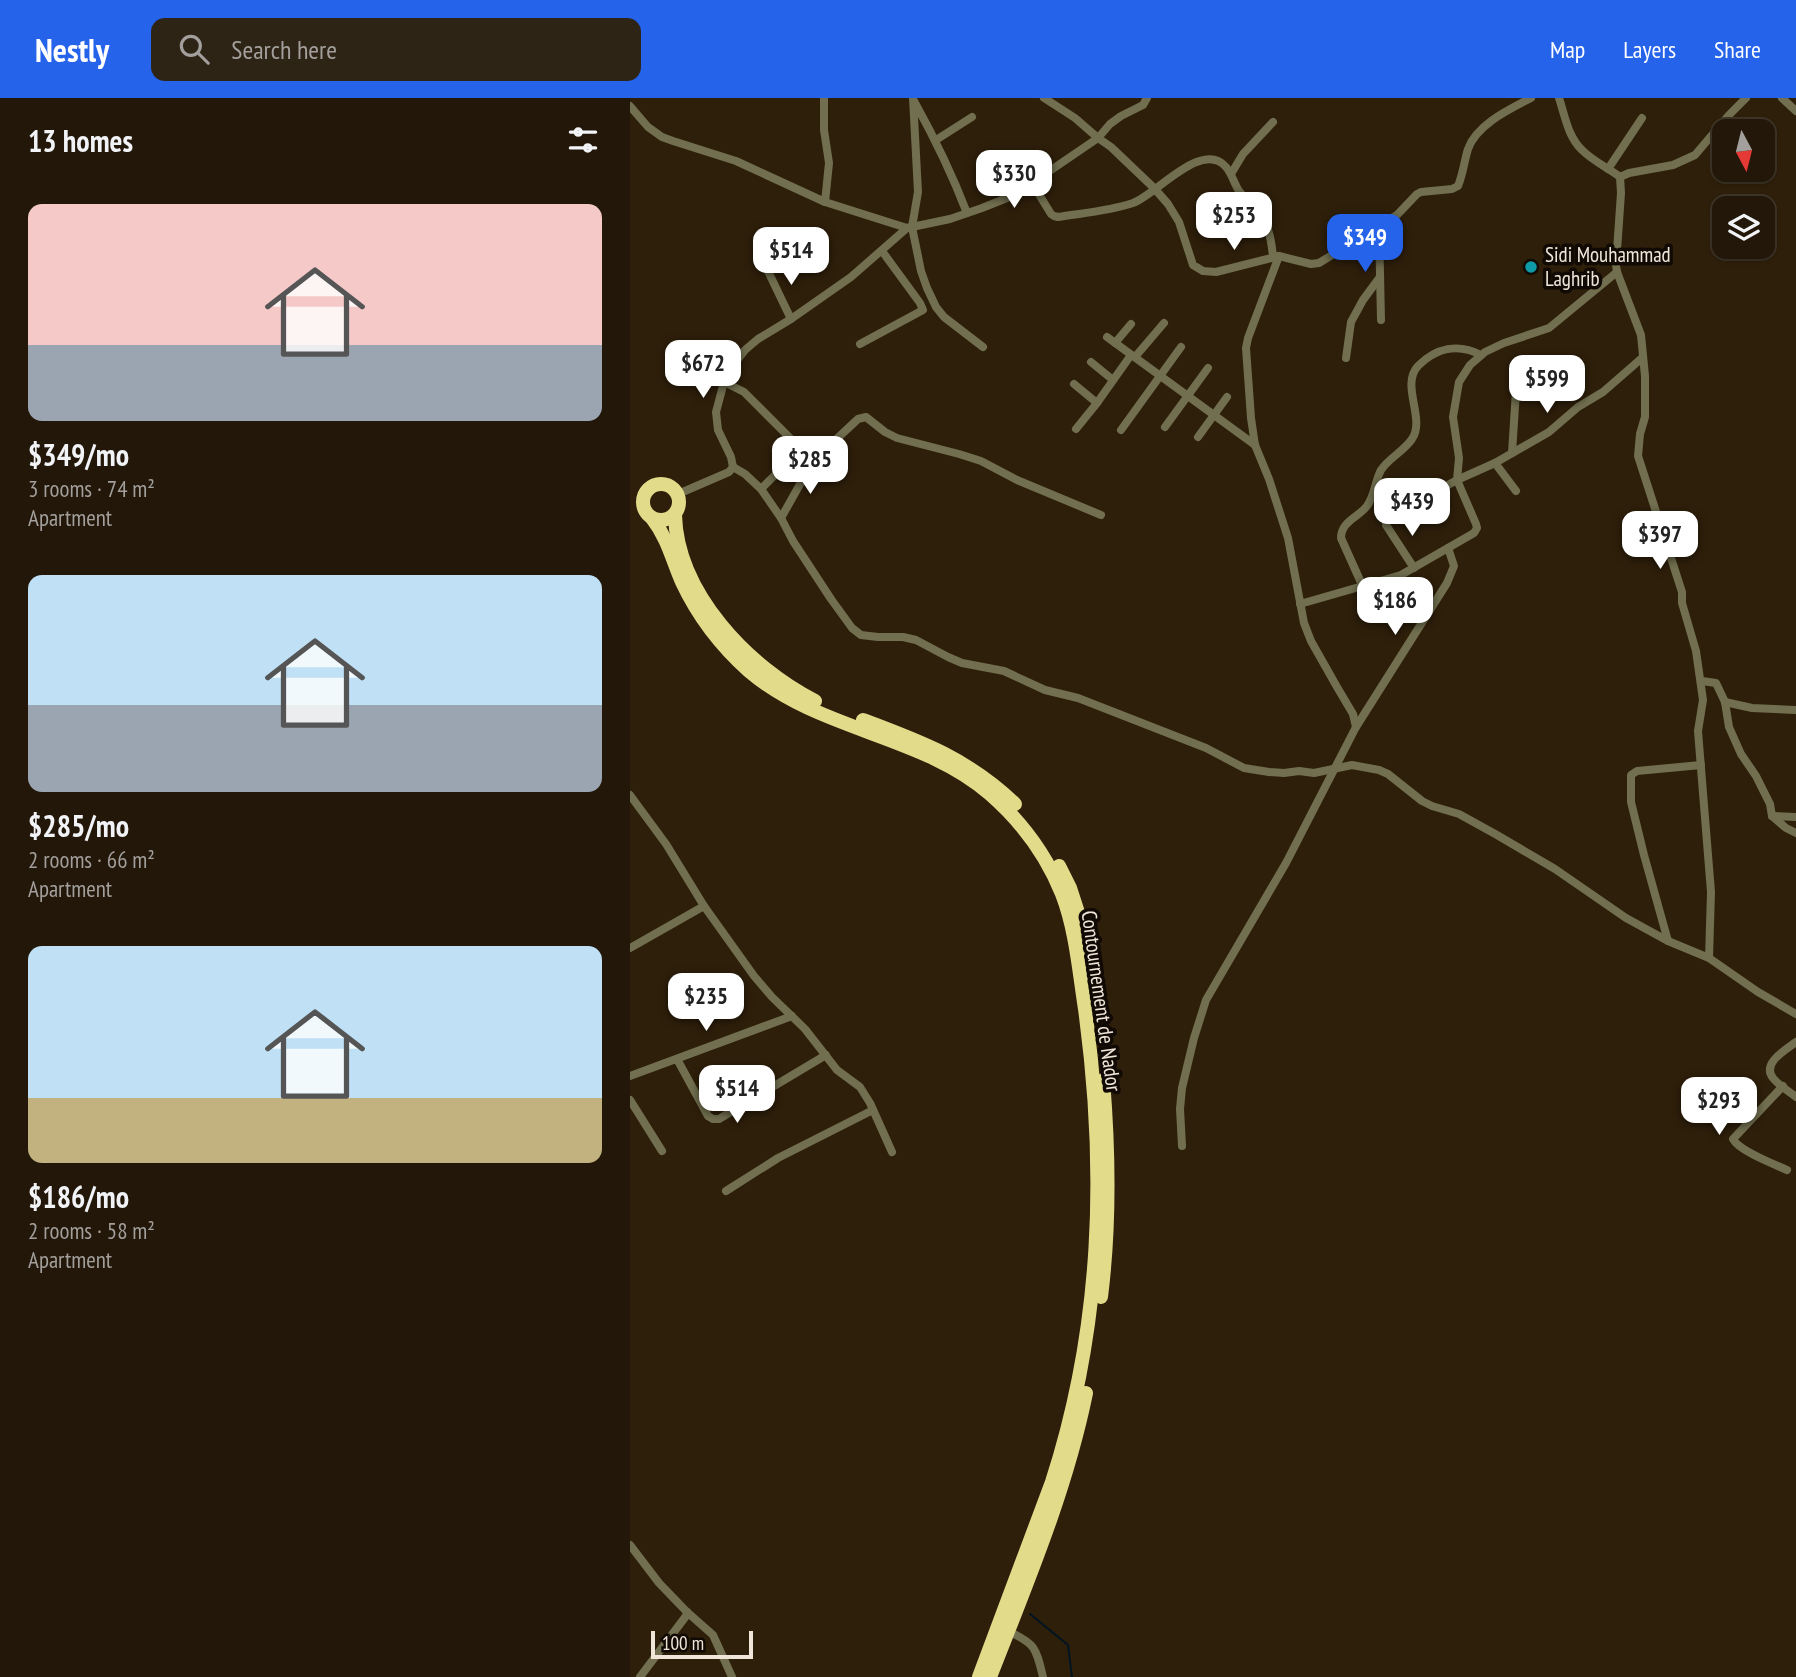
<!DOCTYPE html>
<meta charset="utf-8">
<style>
body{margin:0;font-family:"PT Sans Narrow",sans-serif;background:#2e2416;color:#f1f3f6;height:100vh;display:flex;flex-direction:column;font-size:26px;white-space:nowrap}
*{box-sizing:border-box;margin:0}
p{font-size:23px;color:#a29f9c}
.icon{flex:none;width:38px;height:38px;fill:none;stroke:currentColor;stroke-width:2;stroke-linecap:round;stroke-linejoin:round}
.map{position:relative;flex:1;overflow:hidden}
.side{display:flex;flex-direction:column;background:#221708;width:630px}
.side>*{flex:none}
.needle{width:46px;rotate:173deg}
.fabs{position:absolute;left:1082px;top:21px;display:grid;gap:14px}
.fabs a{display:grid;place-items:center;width:63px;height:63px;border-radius:14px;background:#221708;box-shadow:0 2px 5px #0004,0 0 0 2px #3f3629;font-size:35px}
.scale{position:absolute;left:21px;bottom:18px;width:102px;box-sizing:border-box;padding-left:7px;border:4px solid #f0e5d9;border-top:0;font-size:19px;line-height:24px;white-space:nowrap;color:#f0e5d9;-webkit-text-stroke:5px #110a04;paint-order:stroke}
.price{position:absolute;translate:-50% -60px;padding:0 16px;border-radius:14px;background:#fff;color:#222;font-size:23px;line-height:46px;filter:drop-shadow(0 2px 4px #0008)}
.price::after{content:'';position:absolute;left:50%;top:42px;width:21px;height:16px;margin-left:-10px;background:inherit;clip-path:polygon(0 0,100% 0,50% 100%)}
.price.current{background:#2563eb;color:#fff}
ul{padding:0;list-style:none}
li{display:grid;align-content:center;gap:14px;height:371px;padding:0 28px}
li span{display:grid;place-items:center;height:217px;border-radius:14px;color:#555}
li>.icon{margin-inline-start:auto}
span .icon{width:126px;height:126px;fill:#fffc;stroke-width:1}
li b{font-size:30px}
h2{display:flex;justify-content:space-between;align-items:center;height:84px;padding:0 28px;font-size:30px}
header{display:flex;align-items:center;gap:42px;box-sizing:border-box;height:98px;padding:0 35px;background:#2563eb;color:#fff}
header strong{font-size:33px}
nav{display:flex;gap:38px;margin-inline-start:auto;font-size:24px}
.search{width:490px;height:63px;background:#2e2416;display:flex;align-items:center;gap:18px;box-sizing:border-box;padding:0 24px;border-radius:14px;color:#a29f9c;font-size:26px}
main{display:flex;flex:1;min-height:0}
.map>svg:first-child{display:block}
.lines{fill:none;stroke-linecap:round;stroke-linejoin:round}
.stream{stroke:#001421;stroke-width:2}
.street{stroke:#716f4f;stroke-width:8}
.highway{stroke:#e1db8a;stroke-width:14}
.culture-dot{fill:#0f9aa8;stroke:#110a04;stroke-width:2.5}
.labels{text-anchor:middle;stroke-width:7;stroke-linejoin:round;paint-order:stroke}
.poi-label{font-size:21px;fill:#f0e5d9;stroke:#110a04;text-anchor:start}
.street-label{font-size:21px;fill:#f0e5d9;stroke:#110a04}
</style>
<header>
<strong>Nestly</strong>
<div class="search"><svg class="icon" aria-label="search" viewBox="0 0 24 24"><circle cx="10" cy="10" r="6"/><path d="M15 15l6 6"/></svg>Search here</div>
<nav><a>Map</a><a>Layers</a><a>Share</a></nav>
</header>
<main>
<section class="side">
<h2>13 homes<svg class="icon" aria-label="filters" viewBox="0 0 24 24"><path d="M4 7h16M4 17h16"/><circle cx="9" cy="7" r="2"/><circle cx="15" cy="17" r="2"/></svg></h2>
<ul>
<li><span style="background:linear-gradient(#f6c9c9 65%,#9aa5b1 0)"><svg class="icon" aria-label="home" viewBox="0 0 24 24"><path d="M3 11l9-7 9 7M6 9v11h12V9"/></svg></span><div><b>$349/mo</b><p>3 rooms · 74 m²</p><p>Apartment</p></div></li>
<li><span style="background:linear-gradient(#bfe0f5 60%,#9aa5b1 0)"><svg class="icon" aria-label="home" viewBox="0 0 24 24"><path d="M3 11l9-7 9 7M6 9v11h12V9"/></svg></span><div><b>$285/mo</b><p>2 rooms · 66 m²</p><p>Apartment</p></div></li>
<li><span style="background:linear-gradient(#bfe0f5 70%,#c2b280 0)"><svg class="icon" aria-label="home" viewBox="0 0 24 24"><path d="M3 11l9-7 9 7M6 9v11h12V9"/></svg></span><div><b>$186/mo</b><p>2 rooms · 58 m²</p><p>Apartment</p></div></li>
</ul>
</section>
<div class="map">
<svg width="1166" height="1579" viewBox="0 0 1166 1579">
<rect width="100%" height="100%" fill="#2e1f0a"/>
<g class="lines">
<polyline class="stream" points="400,1516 438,1547 442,1579"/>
<g class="street">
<polyline points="194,0 194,32 199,65 195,104"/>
<polyline points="283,0 288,94 282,129 291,173 297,190 306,209 314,219 353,249"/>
<path d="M 414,0 L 445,20 L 468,40 L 481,49 L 524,90 L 538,106 L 549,124 L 563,167 L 573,173 L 586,174 L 649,158 L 681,166 L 689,165 L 767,117 L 787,96 L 791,94 L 822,91 L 828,88 C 833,76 834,64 838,51 C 847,26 880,11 901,0"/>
<path d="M 929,0 C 935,18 938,39 952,52 C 963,63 978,70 990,79"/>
<polyline points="1152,0 1166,13"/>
<path d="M 284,3 C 304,39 322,76 337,115"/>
<polyline points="0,8 18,29 32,39 43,43 106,63 195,104 277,130 320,121 352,110 377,100 402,85 468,40 480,26 491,18 513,7 517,0"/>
<polyline points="306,42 342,19"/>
<polyline points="978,71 1012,20"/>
<polyline points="601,76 613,56 643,24"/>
<path d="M 402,85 L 421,116 L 424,118 L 428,119 C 453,115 479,113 503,105 C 526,97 572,41 596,69 C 602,76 604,85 609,93 C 618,105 633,117 638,132 C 641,140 642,150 643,158"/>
<polyline points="749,129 751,222"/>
<polyline points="136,169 161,221"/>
<polyline points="477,239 625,347"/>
<polyline points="485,245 501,226"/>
<polyline points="230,246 293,212 290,205 252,153"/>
<polyline points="505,259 534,225"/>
<polyline points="716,260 721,224 733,202 750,179"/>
<polyline points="461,264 483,282"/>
<polyline points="94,284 114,294 183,363 151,420"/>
<polyline points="444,286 467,305"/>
<polyline points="535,329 578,270"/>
<polyline points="446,331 467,305 501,257"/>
<polyline points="491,332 551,249"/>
<polyline points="568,339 597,299"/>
<polyline points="882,355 887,277"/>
<polyline points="865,365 886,393"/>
<polyline points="103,369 115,376 131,391 151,420 163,443 201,501 222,530 231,537 248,539 273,539 286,542 318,559 332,565 374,573 415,592 448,600 576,650 614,670 639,674 654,675 669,673 684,675 722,667 749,672 758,676 792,703 802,708 829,716 867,737 925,771 996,820 1038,843 1079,860 1128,894 1166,916"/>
<polyline points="131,391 144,378 151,374 183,363 228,321 236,319 255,334 267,340 329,356 351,363 387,382 471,417"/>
<polyline points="48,396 99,374 103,369 101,359 88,332 86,314 94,284 108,261 115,252 128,241 161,221 221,179 277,130"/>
<polyline points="784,470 756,427 756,423 758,420 827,382 865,365 919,334 948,309 973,294 1012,260"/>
<path d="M 733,489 L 711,440 C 711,423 729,419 737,408 C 745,397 745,383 751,372 C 759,360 774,353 782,341 C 796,321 770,287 788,268 C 806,250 828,245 851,257"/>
<polyline points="670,506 771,477 844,435 847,430 846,426 827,382 829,360 823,319 829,284 840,267 855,254 874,245 919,230 987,174"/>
<polyline points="1072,583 1086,585 1095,604 1099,629 1111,656 1126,678 1140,706 1142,718 1156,730 1166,735"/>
<polyline points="1095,604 1122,610 1166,612"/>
<polyline points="726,629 817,485 824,468 818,450"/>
<polyline points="0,697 36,746 74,808 124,878 142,899 175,931 207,972 230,989 240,1005 262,1054"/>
<polyline points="1142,718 1166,719"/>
<polyline points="1038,843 1014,757 1001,704 1001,677 1007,673 1071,667"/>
<polyline points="0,850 74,808"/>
<polyline points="1079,860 1081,794 1068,633 1073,602 1066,553 1052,505 1052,494 1008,358 1010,336 1015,319 1015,278 1011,237 987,174 986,167 991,95 990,79 999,75 1043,67 1065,57 1099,17 1116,0"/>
<path d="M 1166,944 C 1157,951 1131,965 1143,980 C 1148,987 1159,993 1166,999"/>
<polyline points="47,961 78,1018 83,1021 89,1021 196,957"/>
<polyline points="0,978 162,918"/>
<path d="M 1153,988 L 1103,1041 C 1109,1053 1144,1066 1157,1072"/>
<polyline points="0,1002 32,1053"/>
<polyline points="552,1048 550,1011 552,990 564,940 576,902 656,765 726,629 723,616 707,589 681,543 674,525 658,440 639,381 625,347 621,320 616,250 618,240 649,158"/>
<polyline points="96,1093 148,1060 243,1012"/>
<polyline points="0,1447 29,1485 57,1514 83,1537 102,1579"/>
<path d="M 378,1533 C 406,1546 406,1550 413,1579"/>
<polyline points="10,1579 56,1518 57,1514"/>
</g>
<g class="highway">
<circle cx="31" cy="404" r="18"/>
<path d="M 45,417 C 47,495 118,569 185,603"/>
<path d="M 22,420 C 38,441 42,461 52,484 C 68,518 91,548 119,573 C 189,633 293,637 360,696 C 392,724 416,756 432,796 C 446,832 449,873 455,911 C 477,1072 472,1229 422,1384 L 349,1579"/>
<path d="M 233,622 C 292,644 338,661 385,706"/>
<polyline points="429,768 440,790 453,830 459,875"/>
<path d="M 471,1199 C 480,1127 479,1055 473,982"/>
<path d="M 360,1579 C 396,1487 436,1393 456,1295"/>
</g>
</g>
<circle class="culture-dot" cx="901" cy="169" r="7"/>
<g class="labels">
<g class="poi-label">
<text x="915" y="164">Sidi Mouhammad<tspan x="915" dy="24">Laghrib</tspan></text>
</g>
<g class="street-label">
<text transform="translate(471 903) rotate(82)" y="7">Contournement de Nador</text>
</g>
</g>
</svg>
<div class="fabs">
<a><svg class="needle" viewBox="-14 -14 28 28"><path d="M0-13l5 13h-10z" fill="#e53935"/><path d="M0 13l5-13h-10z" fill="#a29f9c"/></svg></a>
<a><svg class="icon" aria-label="layers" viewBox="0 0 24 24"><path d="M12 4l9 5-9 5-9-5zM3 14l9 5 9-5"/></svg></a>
</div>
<div class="scale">100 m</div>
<b class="price" style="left:384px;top:112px">$330</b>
<b class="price" style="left:604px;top:154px">$253</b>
<b class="price current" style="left:735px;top:176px">$349</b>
<b class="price" style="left:161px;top:189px">$514</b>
<b class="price" style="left:73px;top:302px">$672</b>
<b class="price" style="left:917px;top:317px">$599</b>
<b class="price" style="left:180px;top:398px">$285</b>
<b class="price" style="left:782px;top:440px">$439</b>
<b class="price" style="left:1030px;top:473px">$397</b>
<b class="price" style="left:765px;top:539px">$186</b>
<b class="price" style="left:76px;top:935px">$235</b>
<b class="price" style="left:107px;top:1027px">$514</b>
<b class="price" style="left:1089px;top:1039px">$293</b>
</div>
</main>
